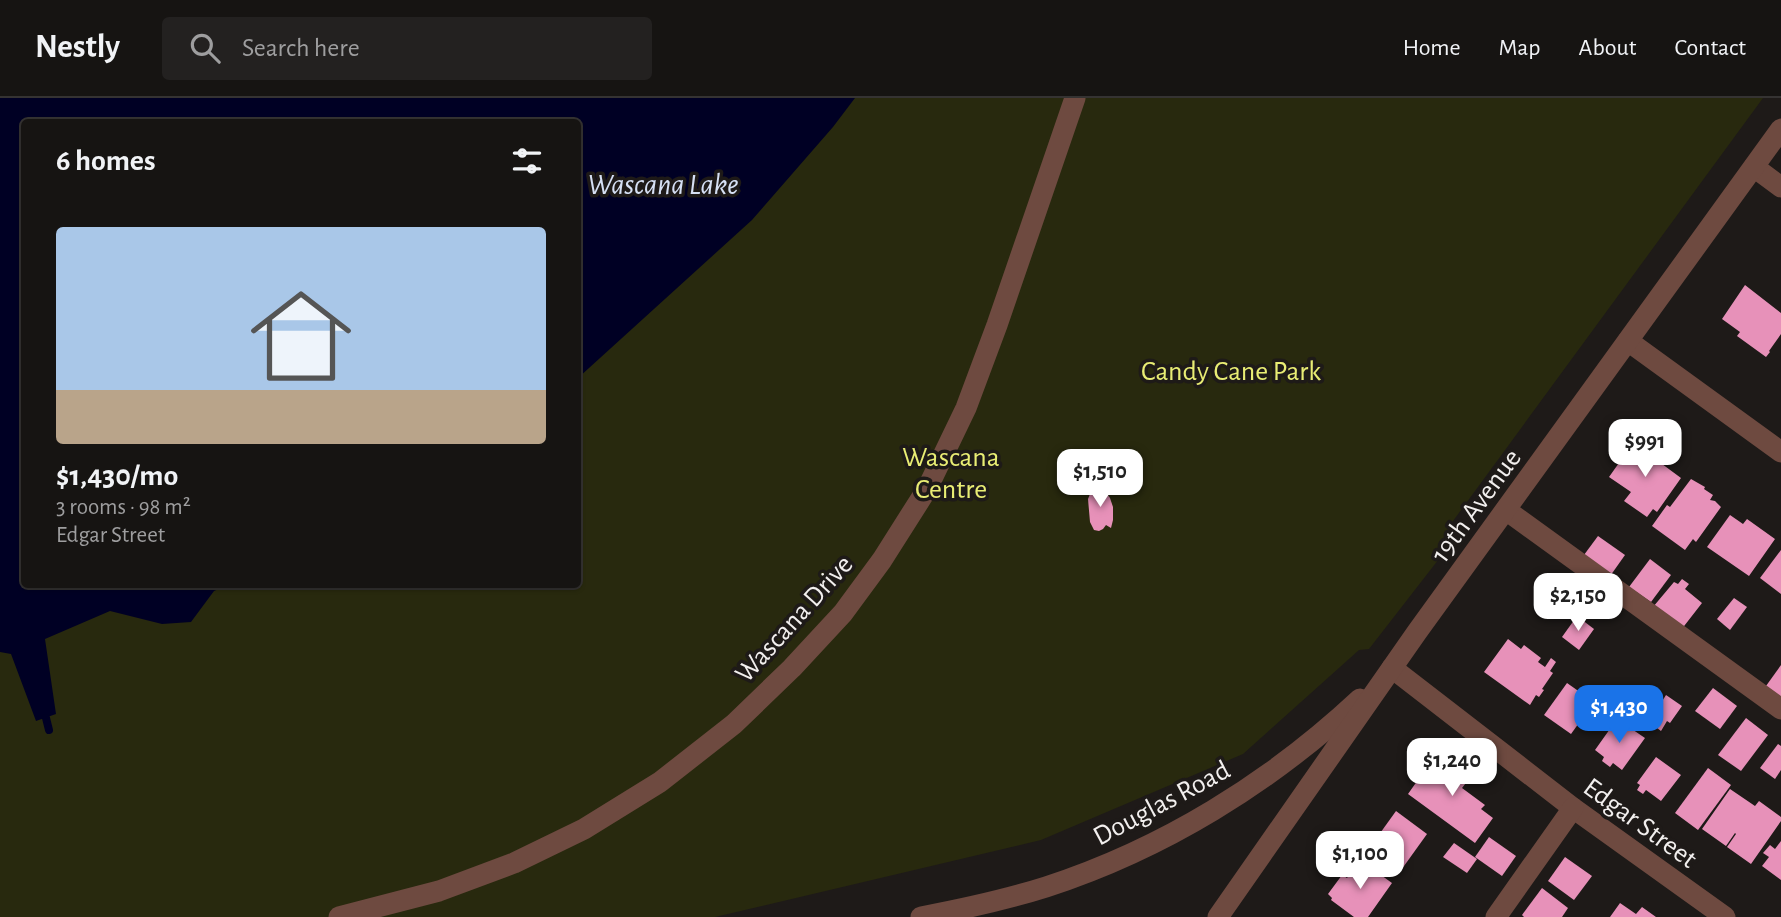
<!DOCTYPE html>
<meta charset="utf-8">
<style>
body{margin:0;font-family:"Alegreya Sans",sans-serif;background:#232120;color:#f1f3f6;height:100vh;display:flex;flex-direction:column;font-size:26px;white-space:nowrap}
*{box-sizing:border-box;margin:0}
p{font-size:23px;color:#9e9e9f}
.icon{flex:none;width:38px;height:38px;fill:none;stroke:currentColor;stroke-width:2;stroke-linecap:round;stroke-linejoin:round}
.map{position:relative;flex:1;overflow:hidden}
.sheet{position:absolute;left:21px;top:21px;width:560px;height:469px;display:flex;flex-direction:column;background:#161412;border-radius:7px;box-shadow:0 2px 5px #0004,0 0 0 2px #353332}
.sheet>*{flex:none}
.price{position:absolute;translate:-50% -60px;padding:0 16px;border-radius:14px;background:#fff;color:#222;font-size:23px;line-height:46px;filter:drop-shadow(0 2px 4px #0008)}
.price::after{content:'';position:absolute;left:50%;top:42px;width:21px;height:16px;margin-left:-10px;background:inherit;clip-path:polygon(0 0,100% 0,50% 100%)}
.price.active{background:#1a73e8;color:#fff}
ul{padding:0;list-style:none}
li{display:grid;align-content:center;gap:14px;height:371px;padding:0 35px}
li+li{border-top:2px solid #353332}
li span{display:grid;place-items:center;height:217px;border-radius:7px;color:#555}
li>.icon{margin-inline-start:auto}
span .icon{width:126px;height:126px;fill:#fffc;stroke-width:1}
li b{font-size:30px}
h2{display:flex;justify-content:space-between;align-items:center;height:84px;padding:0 35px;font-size:30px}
header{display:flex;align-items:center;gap:42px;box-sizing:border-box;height:98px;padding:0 35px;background:#161412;border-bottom:2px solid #353332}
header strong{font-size:33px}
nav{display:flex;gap:38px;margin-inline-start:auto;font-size:24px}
.search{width:490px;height:63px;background:#232120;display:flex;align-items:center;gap:18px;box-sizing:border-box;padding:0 24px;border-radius:7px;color:#9e9e9f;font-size:26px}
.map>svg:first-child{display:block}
.green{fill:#28290e;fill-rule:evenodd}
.water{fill:#000024}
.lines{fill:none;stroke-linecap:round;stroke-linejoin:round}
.stream{stroke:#000024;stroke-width:8}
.building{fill:#e791b9}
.minor{stroke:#6e4a40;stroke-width:21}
.labels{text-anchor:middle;stroke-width:7;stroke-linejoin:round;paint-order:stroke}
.park-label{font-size:28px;fill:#e9ed74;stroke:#1e1a18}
.street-label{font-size:28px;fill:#f2efee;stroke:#1e1a18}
.water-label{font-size:30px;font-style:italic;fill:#d6e0f4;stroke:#1e1a18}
</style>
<header>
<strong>Nestly</strong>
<div class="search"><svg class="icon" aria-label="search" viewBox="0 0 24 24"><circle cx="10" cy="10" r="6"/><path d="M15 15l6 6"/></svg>Search here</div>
<nav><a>Home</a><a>Map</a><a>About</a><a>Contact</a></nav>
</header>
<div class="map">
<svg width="1781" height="819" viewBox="0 0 1781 819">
<rect width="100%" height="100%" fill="#1e1a18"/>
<path class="green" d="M 0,0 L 1763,0 L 1453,423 L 1449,448 L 1369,551 L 1359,552 L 1243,656 L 1041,742 L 715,819 L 0,819 ZM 24,24 L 578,24 L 578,486 L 24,486 Z"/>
<polygon class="water" points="0,0 855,0 833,29 752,122 578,280 578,24 24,24 24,486 228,487 214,493 191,524 162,526 110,513 45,541 56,616 36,623 11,556 0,554"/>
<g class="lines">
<polyline class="stream" points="46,620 49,632"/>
</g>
<g class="building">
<polygon points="1745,187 1781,215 1781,236 1769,253 1770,254 1766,259 1737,238 1740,234 1722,221"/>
<polygon points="1636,341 1661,359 1658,363 1681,380 1657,414 1653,411 1647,419 1624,403 1631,394 1609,379"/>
<polygon points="1691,381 1705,389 1704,391 1713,397 1710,402 1715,403 1721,409 1696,444 1693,441 1685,452 1652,428 1667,407 1670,409"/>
<polygon points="1099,389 1105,393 1110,400 1113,409 1113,422 1111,430 1106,427 1103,431 1099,433 1094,432 1090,424 1088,401 1090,396 1086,392"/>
<polygon points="1730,417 1743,426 1747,421 1775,441 1749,478 1707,449"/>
<polygon points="1598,438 1625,457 1608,481 1581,461"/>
<polygon points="1781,452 1781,496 1760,480"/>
<polygon points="1650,461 1671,477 1651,504 1629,489"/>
<polygon points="1682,481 1689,486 1685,491 1702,505 1681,532 1653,509 1674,484 1678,486"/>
<polygon points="1734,500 1747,509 1730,532 1717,521"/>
<polygon points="1577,518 1594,531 1579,552 1562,539"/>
<polygon points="1508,541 1521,551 1524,547 1541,560 1538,564 1545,569 1551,560 1556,564 1550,573 1553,575 1542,591 1544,592 1539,599 1536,597 1530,607 1484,574"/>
<polygon points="1781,567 1781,599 1766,588"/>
<polygon points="1567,585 1594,604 1571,636 1544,617"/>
<polygon points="1713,590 1737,608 1720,631 1695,613"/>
<polygon points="1666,597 1682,608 1670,625 1667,623 1661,633 1649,624"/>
<polygon points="1746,620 1768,637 1741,673 1718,657"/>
<polygon points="1617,621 1645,640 1622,672 1613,665 1610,669 1602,663 1604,659 1595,652"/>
<polygon points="1778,646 1781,648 1781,672 1775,681 1760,670"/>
<polygon points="1444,656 1472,677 1462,690 1485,707 1481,711 1493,720 1475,745 1408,696 1427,669 1432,672"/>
<polygon points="1656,659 1681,677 1661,703 1646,692 1643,696 1637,692 1640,687 1637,685"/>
<polygon points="1708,670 1731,687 1698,732 1675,715"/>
<polygon points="1730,691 1755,708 1759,703 1781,719 1781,723 1751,766 1727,749 1736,736 1735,735 1726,748 1702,731"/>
<polygon points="1396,713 1427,736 1399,775 1368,752"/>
<polygon points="1489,739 1516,758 1502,778 1475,759"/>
<polygon points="1781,743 1781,782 1762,768 1769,759 1763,755 1770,747 1775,751"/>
<polygon points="1454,745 1477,761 1467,775 1443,759"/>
<polygon points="1565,759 1592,778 1574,802 1548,783"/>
<polygon points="1360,762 1392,785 1368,819 1354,819 1331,802 1332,800 1328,796 1342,777 1347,780"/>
<polygon points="1542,790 1568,810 1562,819 1524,819 1522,817"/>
<polygon points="1620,805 1636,816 1642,809 1656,819 1610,819"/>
</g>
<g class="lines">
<g class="minor">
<polyline points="1754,69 1781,89"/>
<polyline points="1628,243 1781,354"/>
<polyline points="1506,412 1781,611"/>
<polyline points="1392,570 1573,710 1725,819"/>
<polyline points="339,819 439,793 514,765 584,731 660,684 734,626 792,570 843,515 882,462 927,391 966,310 997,227 1075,0"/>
<path d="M 921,819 C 963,811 1005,802 1046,789 C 1163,751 1270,685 1360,601"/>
<polyline points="1218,819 1417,534 1781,31"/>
<polyline points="1496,819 1573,710"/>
</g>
</g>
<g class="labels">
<g class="park-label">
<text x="1231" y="282">Candy Cane Park</text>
<text x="951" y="368">Wascana<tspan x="951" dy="32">Centre</tspan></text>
</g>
<g class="street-label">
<text transform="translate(1475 407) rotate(-54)" y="10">19th Avenue</text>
<text transform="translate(793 520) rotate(-48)" y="10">Wascana Drive</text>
<text transform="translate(1161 704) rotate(-28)" y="10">Douglas Road</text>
<text transform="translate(1641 724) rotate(36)" y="10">Edgar Street</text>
</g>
<g class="water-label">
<text x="663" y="96">Wascana Lake</text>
</g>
</g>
</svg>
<b class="price" style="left:1645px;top:381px">$991</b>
<b class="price" style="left:1100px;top:411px">$1,510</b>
<b class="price" style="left:1578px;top:535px">$2,150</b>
<b class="price active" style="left:1619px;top:647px">$1,430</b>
<b class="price" style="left:1452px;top:700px">$1,240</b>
<b class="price" style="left:1360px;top:793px">$1,100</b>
<section class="sheet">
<h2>6 homes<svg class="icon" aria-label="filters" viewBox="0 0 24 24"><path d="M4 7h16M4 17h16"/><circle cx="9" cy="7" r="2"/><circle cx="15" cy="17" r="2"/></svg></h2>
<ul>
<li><span style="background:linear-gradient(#a9c7e8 75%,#b9a48a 0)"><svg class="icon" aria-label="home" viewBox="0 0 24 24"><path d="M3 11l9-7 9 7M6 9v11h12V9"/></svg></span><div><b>$1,430/mo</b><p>3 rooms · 98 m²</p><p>Edgar Street</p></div></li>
</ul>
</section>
</div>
